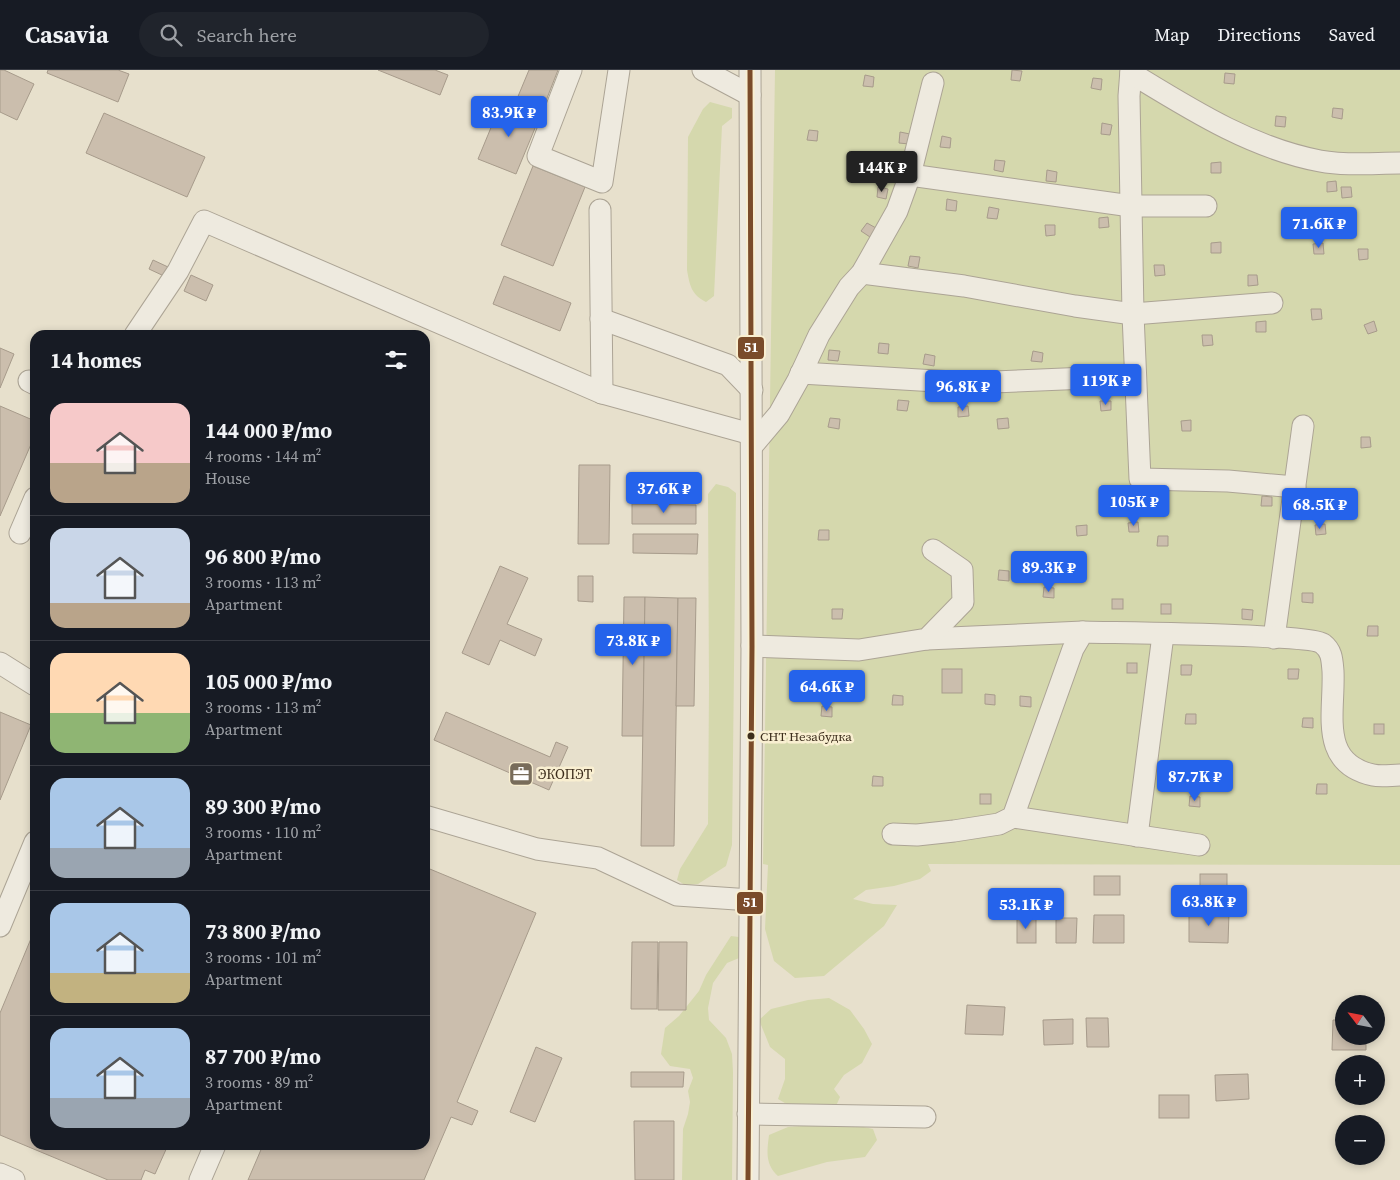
<!DOCTYPE html>
<meta charset="utf-8">
<style>
body{margin:0;font-family:"Source Serif 4",serif;background:#20242c;color:#f1f3f6;height:100vh;display:flex;flex-direction:column;font-size:19px;white-space:nowrap}
*{box-sizing:border-box;margin:0}
p{font-size:16px;color:#9ea1a6}
.icon{flex:none;width:28px;height:28px;fill:none;stroke:currentColor;stroke-width:2;stroke-linecap:round;stroke-linejoin:round}
.map{position:relative;flex:1;overflow:hidden}
.drawer{position:absolute;left:30px;top:260px;width:400px;height:820px;display:flex;flex-direction:column;background:#171b24;border-radius:15px;box-shadow:0 2px 8px #0003}
.drawer>*{flex:none}
.needle{width:32px;rotate:302deg}
.fabs{position:absolute;left:1335px;top:925px;display:grid;gap:10px}
.fabs a{display:grid;place-items:center;width:50px;height:50px;border-radius:50%;background:#171b24;box-shadow:0 2px 8px #0003;font-size:25px}
.price{position:absolute;translate:-50% -42px;padding:0 11px;border-radius:5px;background:#2563eb;color:#fff;font-size:16px;line-height:32px;filter:drop-shadow(0 1px 2px #0008)}
.price::after{content:'';position:absolute;left:50%;top:30px;width:15px;height:11px;margin-left:-8px;background:inherit;clip-path:polygon(0 0,100% 0,50% 100%)}
.price.selected{background:#222;color:#fff}
ul{padding:0;list-style:none}
li{display:flex;align-items:center;gap:15px;height:125px;padding:0 20px}
li+li{border-top:1px solid #363941}
li span{display:grid;place-items:center;flex:none;width:140px;height:100px;border-radius:15px;color:#555}
li>.icon{margin-inline-start:auto}
span .icon{width:60px;height:60px;fill:#fffc;stroke-width:1}
li b{font-size:21px}
h2{display:flex;justify-content:space-between;align-items:center;height:60px;padding:0 20px;font-size:21px}
header{display:flex;align-items:center;gap:30px;box-sizing:border-box;height:70px;padding:0 25px;background:#171b24;border-bottom:1px solid #363941}
header strong{font-size:24px}
nav{display:flex;gap:28px;margin-inline-start:auto;font-size:18px}
.search{width:350px;height:45px;background:#20242c;display:flex;align-items:center;gap:12px;box-sizing:border-box;padding:0 18px;border-radius:28px;color:#9ea1a6;font-size:19px}
.map>svg:first-child{display:block}
.green{fill:#d5d8ad}
.building{fill:#cbbead;stroke:#a79b8b}
.lines{fill:none;stroke-linecap:round;stroke-linejoin:round}
.minor-casing{stroke:#aca495;stroke-width:23}
.minor{stroke:#eeeadf;stroke-width:21}
.bus-1-casing{stroke:#f9efd1;stroke-width:9}
.bus-1{stroke:#7a4b2a;stroke-width:5}
.bus-dot{fill:#3c2d1c;stroke:#f9efd1;stroke-width:2}
.labels{text-anchor:middle;stroke-width:5;stroke-linejoin:round;paint-order:stroke}
.bus-label{font-size:13px;fill:#3c2d1c;stroke:#f9efd1;text-anchor:start}
.poi-label{font-size:14px;fill:#3c2d1c;stroke:#f9efd1;text-anchor:start}
.line-badge{stroke:#f9efd1;stroke-width:2}
.badge-label{font-size:14px;text-anchor:middle;font-weight:bold;fill:#fff}
</style>
<header>
<strong>Casavia</strong>
<div class="search"><svg class="icon" aria-label="search" viewBox="0 0 24 24"><circle cx="10" cy="10" r="6"/><path d="M15 15l6 6"/></svg>Search here</div>
<nav><a>Map</a><a>Directions</a><a>Saved</a></nav>
</header>
<div class="map">
<svg width="1400" height="1110" viewBox="0 0 1400 1110">
<rect width="100%" height="100%" fill="#e7e0cc"/>
<g class="green">
<polygon points="775,0 1400,0 1400,795 928,794 931,801 920,809 894,816 866,820 853,829 873,834 897,835 884,856 824,906 795,908 774,891 765,859 768,795 763,794"/>
<path d="M 710,32 L 732,38 L 732,48 L 722,56 L 714,226 L 706,232 C 691,224 690,216 687,200 L 688,67 L 703,39 Z"/>
<polygon points="716,414 728,417 736,423 732,775 726,796 698,814 685,815 677,810 680,799 708,754 709,617 708,424"/>
<polygon points="731,866 739,867 744,886 727,893 713,913 708,938 709,950 726,968 732,984 733,1002 732,1110 682,1110 683,1059 688,1044 690,1032 688,1021 693,1008 690,999 670,996 661,984 665,958 679,946 699,921 706,905"/>
<polygon points="829,928 850,940 864,959 872,974 862,993 844,1005 834,1019 840,1027 836,1036 795,1039 778,1029 785,1009 785,989 770,977 759,950 771,939 808,930"/>
<path d="M 845,1053 L 873,1059 L 877,1070 L 865,1087 L 827,1092 L 778,1106 C 765,1094 767,1081 769,1065 L 788,1057 Z"/>
</g>
<g class="building">
<polygon points="0,0 4,0 34,14 17,50 0,42"/>
<polygon points="48,0 118,0 129,4 118,32 47,3"/>
<polygon points="378,0 435,0 448,5 440,25"/>
<polygon points="529,0 558,0 540,46 514,36"/>
<polygon points="1012,0 1022,1 1020,11 1011,10"/>
<polygon points="1225,3 1235,4 1234,14 1224,13"/>
<polygon points="865,5 874,7 873,17 863,16"/>
<polygon points="1093,8 1102,9 1101,20 1091,18"/>
<polygon points="502,31 540,46 516,104 478,89"/>
<polygon points="1333,38 1343,39 1342,49 1332,47"/>
<polygon points="104,43 205,87 187,127 86,83"/>
<polygon points="1276,46 1286,47 1285,57 1275,56"/>
<polygon points="1102,53 1112,55 1110,65 1101,64"/>
<polygon points="809,60 818,61 817,71 807,70"/>
<polygon points="900,62 910,64 909,74 899,73"/>
<polygon points="942,66 951,68 950,78 940,77"/>
<polygon points="995,90 1005,91 1003,102 994,100"/>
<polygon points="1221,92 1221,103 1211,103 1211,93"/>
<polygon points="533,96 585,117 553,196 501,175"/>
<polygon points="1047,100 1057,102 1056,112 1046,111"/>
<polygon points="1336,111 1337,121 1327,122 1327,112"/>
<polygon points="878,117 888,119 886,129 877,127"/>
<polygon points="1341,117 1351,117 1352,127 1342,128"/>
<polygon points="947,129 957,131 956,141 946,140"/>
<polygon points="989,137 999,139 997,149 987,148"/>
<polygon points="1108,147 1109,157 1099,158 1099,148"/>
<polygon points="867,153 876,158 870,167 861,161"/>
<polygon points="1045,155 1055,155 1055,165 1046,166"/>
<polygon points="1221,172 1221,183 1211,183 1211,173"/>
<polygon points="1323,173 1324,184 1314,184 1313,174"/>
<polygon points="1358,179 1368,179 1368,189 1359,190"/>
<polygon points="910,186 920,187 918,198 908,196"/>
<polygon points="153,190 168,197 164,206 149,199"/>
<polygon points="1154,195 1164,195 1165,205 1155,206"/>
<polygon points="191,205 213,215 206,231 184,221"/>
<polygon points="1248,205 1257,205 1258,215 1248,216"/>
<polygon points="504,206 571,233 560,261 493,234"/>
<polygon points="1311,239 1321,239 1322,249 1312,250"/>
<polygon points="1266,251 1266,262 1256,262 1256,252"/>
<polygon points="1374,251 1377,261 1368,264 1364,255"/>
<polygon points="1202,265 1212,265 1213,275 1203,276"/>
<polygon points="879,273 889,274 888,284 878,283"/>
<polygon points="0,278 14,284 0,318"/>
<polygon points="829,280 840,281 838,291 828,290"/>
<polygon points="1033,281 1043,283 1042,292 1031,291"/>
<polygon points="925,284 935,286 934,296 923,294"/>
<polygon points="898,330 909,331 907,341 897,340"/>
<polygon points="1100,331 1111,331 1111,340 1101,341"/>
<polygon points="0,336 35,351 35,365 0,446"/>
<polygon points="968,336 969,346 958,347 958,337"/>
<polygon points="830,348 840,349 839,359 828,357"/>
<polygon points="1008,348 1009,358 998,359 997,349"/>
<polygon points="1191,350 1191,361 1182,361 1181,351"/>
<polygon points="1361,367 1370,367 1371,377 1361,378"/>
<polygon points="579,395 610,395 609,474 578,474"/>
<polygon points="1262,426 1272,427 1272,436 1261,436"/>
<polygon points="632,434 696,435 696,454 632,454"/>
<polygon points="1138,452 1139,462 1129,462 1128,453"/>
<polygon points="1325,454 1326,464 1316,465 1315,455"/>
<polygon points="1087,455 1087,465 1077,466 1076,456"/>
<polygon points="819,460 829,460 829,470 818,470"/>
<polygon points="633,464 698,464 697,484 633,483"/>
<polygon points="1158,466 1168,466 1168,476 1157,476"/>
<polygon points="500,496 528,508 507,554 542,569 535,586 500,570 489,595 462,583"/>
<polygon points="999,500 1009,501 1009,511 998,510"/>
<polygon points="578,506 593,506 593,532 578,531"/>
<polygon points="1044,517 1054,518 1054,528 1043,527"/>
<polygon points="1302,523 1313,523 1313,533 1302,532"/>
<polygon points="624,527 645,527 643,666 622,666"/>
<polygon points="645,527 678,528 674,776 641,776"/>
<polygon points="678,528 696,528 694,636 676,636"/>
<rect x="1112" y="529" width="11" height="10"/>
<rect x="1161" y="534" width="10" height="10"/>
<polygon points="832,539 843,539 842,549 832,549"/>
<polygon points="1242,539 1253,540 1252,550 1242,549"/>
<polygon points="1368,556 1378,556 1378,566 1367,566"/>
<rect x="1127" y="593" width="10" height="10"/>
<polygon points="1181,595 1192,595 1191,605 1181,605"/>
<rect x="942" y="599" width="20" height="24"/>
<polygon points="1288,599 1299,599 1298,609 1288,609"/>
<polygon points="985,624 995,625 995,635 985,634"/>
<polygon points="893,625 903,626 903,635 892,635"/>
<polygon points="1020,626 1031,627 1031,637 1020,636"/>
<polygon points="822,636 832,637 832,647 821,646"/>
<polygon points="0,642 31,655 0,730"/>
<polygon points="446,642 550,687 556,672 568,677 549,720 434,670"/>
<polygon points="1186,644 1196,644 1196,654 1185,654"/>
<polygon points="1303,648 1313,648 1313,658 1302,657"/>
<rect x="1374" y="654" width="10" height="10"/>
<polygon points="873,706 883,707 883,716 872,716"/>
<polygon points="1317,714 1327,714 1327,724 1316,724"/>
<rect x="980" y="724" width="11" height="10"/>
<polygon points="1190,726 1200,727 1200,737 1189,736"/>
<polygon points="425,797 536,843 457,1032 478,1041 472,1055 451,1047 424,1110 248,1110 263,1075 425,1075"/>
<rect x="1200" y="804" width="27" height="22"/>
<rect x="1094" y="806" width="26" height="19"/>
<polygon points="1189,842 1229,843 1228,873 1189,872"/>
<polygon points="1094,845 1124,845 1124,873 1093,873"/>
<rect x="1017" y="848" width="19" height="25"/>
<polygon points="1056,848 1077,848 1076,873 1056,873"/>
<polygon points="35,859 35,1075 168,1075 155,1104 145,1100 141,1110 108,1110 0,1065 0,943"/>
<polygon points="632,872 658,872 657,939 631,939"/>
<polygon points="659,872 687,872 686,940 658,940"/>
<polygon points="967,935 1005,937 1003,965 965,964"/>
<polygon points="1086,948 1108,948 1109,977 1087,977"/>
<polygon points="1073,949 1073,974 1044,975 1043,950"/>
<polygon points="1333,950 1344,950 1344,966 1366,966 1366,980 1332,980"/>
<polygon points="536,977 562,988 535,1052 510,1042"/>
<polygon points="631,1002 684,1002 683,1017 631,1017"/>
<polygon points="1248,1004 1249,1029 1216,1031 1215,1005"/>
<rect x="1159" y="1025" width="30" height="23"/>
<polygon points="634,1051 674,1051 674,1110 635,1110"/>
</g>
<g class="lines">
<defs>
<g id="minor">
<polyline points="571,0 538,86 602,112 619,0"/>
<polyline points="703,0 750,25"/>
<polyline points="1131,0 1129,26 1133,244 1140,409 1228,411 1295,417"/>
<path d="M 1131,3 C 1190,39 1251,78 1320,91 C 1346,96 1374,93 1400,93"/>
<polyline points="910,105 1131,136 1206,136"/>
<polyline points="600,140 602,323"/>
<polyline points="862,203 964,216 1075,236 1133,244 1272,233"/>
<polyline points="601,249 728,295 752,320"/>
<polyline points="135,265 178,201 204,151 602,323 751,364"/>
<polyline points="801,303 970,313 1135,306"/>
<polyline points="29,311 35,314"/>
<polyline points="752,376 779,344 798,310 819,265 849,217 862,203 897,141 910,105 933,13"/>
<polyline points="20,463 35,428"/>
<polyline points="1274,568 1303,356"/>
<polyline points="927,569 1083,562"/>
<polyline points="752,576 859,580 927,569 963,532 962,500 933,480"/>
<polyline points="0,593 35,615"/>
<polyline points="425,746 537,779 598,788 677,825 751,830"/>
<polyline points="1013,747 1199,775"/>
<path d="M 893,764 L 917,765 L 954,761 L 999,754 L 1013,747 L 1073,579 L 1083,562 C 1113,563 1311,564 1323,574 C 1332,581 1332,590 1333,601 C 1335,642 1318,693 1373,705 C 1381,707 1392,705 1400,705"/>
<polyline points="1137,766 1163,565"/>
<polyline points="0,856 35,772"/>
<polyline points="748,1044 925,1047"/>
<polyline points="0,1104 14,1110"/>
<polyline points="200,1110 215,1075"/>
<polyline points="748,1110 752,576 750,0"/>
</g>
</defs>
<use href="#minor" class="minor-casing"/>
<use href="#minor" class="minor"/>
<defs>
<polyline id="bus-1" points="748,1110 752,576 750,0"/>
</defs>
<use href="#bus-1" class="bus-1-casing"/>
<use href="#bus-1" class="bus-1"/>
</g>
<defs>
<symbol id="office-square" viewBox="-11 -11 22 22"><rect x="-9" y="-9" width="18" height="18" rx="4" fill="#786c5a" stroke="#f9efd1"/><path d="M-6-3h4V-5.5h4V-3h4V5H-6ZM-1-4.5V-3h2v-1.5ZM-6 0V1H6V0Z" fill="#fff"/></symbol>
</defs>
<g fill-rule="evenodd">
<use href="#office-square" x="507" y="690" width="28" height="28"/>
</g>
<circle class="bus-dot" cx="751" cy="666" r="4.5"/>
<g class="labels">
<g class="bus-label">
<text x="760" y="671">СНТ Незабудка</text>
</g>
<g class="poi-label">
<text x="538" y="709">ЭКОПЭТ</text>
</g>
</g>
<g class="line-badge">
<rect x="737" y="266" width="28" height="24" rx="5" fill="#7a4b2a"/>
<rect x="736" y="821" width="28" height="24" rx="5" fill="#7a4b2a"/>
</g>
<g class="badge-label">
<text x="751" y="282">51</text>
<text x="750" y="837">51</text>
</g>
</svg>
<div class="fabs">
<a><svg class="needle" viewBox="-14 -14 28 28"><path d="M0-13l5 13h-10z" fill="#e53935"/><path d="M0 13l5-13h-10z" fill="#9ea1a6"/></svg></a>
<a>+</a>
<a>−</a>
</div>
<b class="price" style="left:509px;top:68px">83.9K ₽</b>
<b class="price selected" style="left:882px;top:123px">144K ₽</b>
<b class="price" style="left:1319px;top:179px">71.6K ₽</b>
<b class="price" style="left:1106px;top:336px">119K ₽</b>
<b class="price" style="left:963px;top:342px">96.8K ₽</b>
<b class="price" style="left:664px;top:444px">37.6K ₽</b>
<b class="price" style="left:1134px;top:457px">105K ₽</b>
<b class="price" style="left:1320px;top:460px">68.5K ₽</b>
<b class="price" style="left:1049px;top:523px">89.3K ₽</b>
<b class="price" style="left:633px;top:596px">73.8K ₽</b>
<b class="price" style="left:827px;top:642px">64.6K ₽</b>
<b class="price" style="left:1195px;top:732px">87.7K ₽</b>
<b class="price" style="left:1209px;top:857px">63.8K ₽</b>
<b class="price" style="left:1026px;top:860px">53.1K ₽</b>
<section class="drawer">
<h2>14 homes<svg class="icon" aria-label="filters" viewBox="0 0 24 24"><path d="M4 7h16M4 17h16"/><circle cx="9" cy="7" r="2"/><circle cx="15" cy="17" r="2"/></svg></h2>
<ul>
<li><span style="background:linear-gradient(#f6c9c9 60%,#b9a48a 0)"><svg class="icon" aria-label="home" viewBox="0 0 24 24"><path d="M3 11l9-7 9 7M6 9v11h12V9"/></svg></span><div><b>144 000 ₽/mo</b><p>4 rooms · 144 m²</p><p>House</p></div></li>
<li><span style="background:linear-gradient(#c9d6e8 75%,#b9a48a 0)"><svg class="icon" aria-label="home" viewBox="0 0 24 24"><path d="M3 11l9-7 9 7M6 9v11h12V9"/></svg></span><div><b>96 800 ₽/mo</b><p>3 rooms · 113 m²</p><p>Apartment</p></div></li>
<li><span style="background:linear-gradient(#ffd9b3 60%,#8fb573 0)"><svg class="icon" aria-label="home" viewBox="0 0 24 24"><path d="M3 11l9-7 9 7M6 9v11h12V9"/></svg></span><div><b>105 000 ₽/mo</b><p>3 rooms · 113 m²</p><p>Apartment</p></div></li>
<li><span style="background:linear-gradient(#a9c7e8 70%,#9aa5b1 0)"><svg class="icon" aria-label="home" viewBox="0 0 24 24"><path d="M3 11l9-7 9 7M6 9v11h12V9"/></svg></span><div><b>89 300 ₽/mo</b><p>3 rooms · 110 m²</p><p>Apartment</p></div></li>
<li><span style="background:linear-gradient(#a9c7e8 70%,#c2b280 0)"><svg class="icon" aria-label="home" viewBox="0 0 24 24"><path d="M3 11l9-7 9 7M6 9v11h12V9"/></svg></span><div><b>73 800 ₽/mo</b><p>3 rooms · 101 m²</p><p>Apartment</p></div></li>
<li><span style="background:linear-gradient(#a9c7e8 70%,#9aa5b1 0)"><svg class="icon" aria-label="home" viewBox="0 0 24 24"><path d="M3 11l9-7 9 7M6 9v11h12V9"/></svg></span><div><b>87 700 ₽/mo</b><p>3 rooms · 89 m²</p><p>Apartment</p></div></li>
</ul>
</section>
</div>
